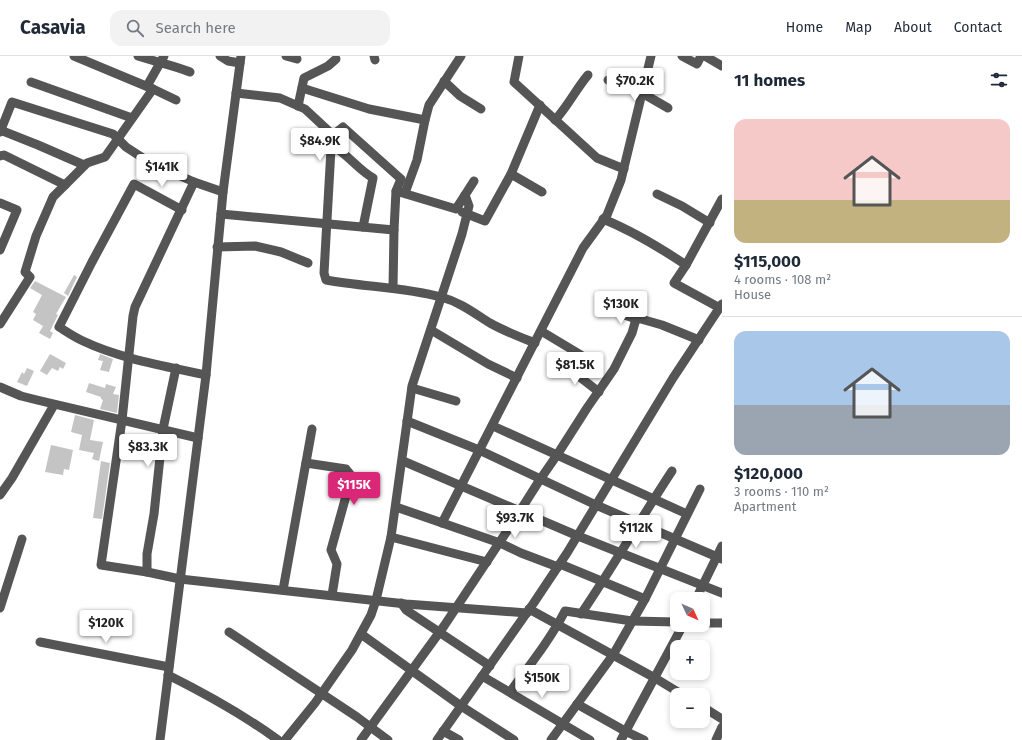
<!DOCTYPE html>
<meta charset="utf-8">
<style>
body{margin:0;font-family:"Fira Sans",sans-serif;background:#f2f2f3;color:#1f2937;height:100vh;display:flex;flex-direction:column;font-size:15px;white-space:nowrap}
*{box-sizing:border-box;margin:0}
p{font-size:13px;color:#747a83}
.icon{flex:none;width:22px;height:22px;fill:none;stroke:currentColor;stroke-width:2;stroke-linecap:round;stroke-linejoin:round}
.map{position:relative;flex:1;overflow:hidden}
.side{display:flex;flex-direction:column;background:#fff;width:300px}
.side>*{flex:none}
.needle{width:26px;rotate:134deg}
.buttons{position:absolute;left:670px;top:536px;display:grid;gap:8px}
.buttons a{display:grid;place-items:center;width:40px;height:40px;border-radius:8px;background:#fff;box-shadow:0 2px 6px #0003;font-size:20px}
.price{position:absolute;translate:-50% -34px;padding:0 9px;border-radius:4px;background:#fff;color:#222;font-size:13px;line-height:26px;filter:drop-shadow(0 1px 2px #0008)}
.price::after{content:'';position:absolute;left:50%;top:24px;width:12px;height:9px;margin-left:-6px;background:inherit;clip-path:polygon(0 0,100% 0,50% 100%)}
.price.current{background:#db2777;color:#fff}
ul{padding:0;list-style:none}
li{display:grid;align-content:center;gap:8px;height:212px;padding:0 12px}
li+li{border-top:1px solid #e0e1e3}
li span{display:grid;place-items:center;height:124px;border-radius:12px;color:#555}
li>.icon{margin-inline-start:auto}
span .icon{width:72px;height:72px;fill:#fffc;stroke-width:1}
li b{font-size:17px}
h2{display:flex;justify-content:space-between;align-items:center;height:48px;padding:0 12px;font-size:17px}
header{display:flex;align-items:center;gap:24px;box-sizing:border-box;height:56px;padding:0 20px;background:#fff;border-bottom:1px solid #e0e1e3}
header strong{font-size:19px}
nav{display:flex;gap:22px;margin-inline-start:auto;font-size:14px}
.search{width:280px;height:36px;background:#f2f2f3;display:flex;align-items:center;gap:10px;box-sizing:border-box;padding:0 14px;border-radius:12px;color:#747a83;font-size:15px}
main{display:flex;flex:1;min-height:0}
.map>svg:first-child{display:block}
.building{fill:#c4c4c4}
.lines{fill:none;stroke-linecap:round;stroke-linejoin:round}
.minor{stroke:#555;stroke-width:9}
</style>
<header>
<strong>Casavia</strong>
<div class="search"><svg class="icon" aria-label="search" viewBox="0 0 24 24"><circle cx="10" cy="10" r="6"/><path d="M15 15l6 6"/></svg>Search here</div>
<nav><a>Home</a><a>Map</a><a>About</a><a>Contact</a></nav>
</header>
<main>
<div class="map">
<svg width="722" height="684" viewBox="0 0 722 684">
<rect width="100%" height="100%" fill="#fff"/>
<g class="building">
<polygon points="74,219 77,221 68,240 64,237"/>
<polygon points="35,225 66,241 56,258 58,259 50,275 53,277 50,283 39,277 43,270 33,264 36,258 33,256 42,239 30,232"/>
<polygon points="50,298 66,307 63,313 60,311 58,315 52,312 47,319 40,315"/>
<polygon points="100,298 113,303 109,316 100,314 103,305 98,304"/>
<polygon points="27,312 34,315 27,330 17,326 22,316 24,318"/>
<polygon points="89,327 105,332 106,328 116,331 113,338 119,339 117,357 100,353 103,344 101,343 101,341 86,336"/>
<polygon points="75,359 94,364 90,384 103,386 99,405 92,403 94,397 79,394 82,379 71,376"/>
<polygon points="51,389 73,394 69,414 64,413 63,419 45,416"/>
<polygon points="101,405 110,407 102,463 93,462"/>
</g>
<g class="lines">
<g class="minor">
<polyline points="74,0 153,33 176,44"/>
<path d="M 138,0 C 156,6 173,9 190,16"/>
<polyline points="220,0 228,5 240,7"/>
<polyline points="286,0 297,3"/>
<polyline points="374,0 375,4"/>
<polyline points="519,0 514,26 597,102 624,113"/>
<polyline points="682,0 697,8 701,0"/>
<polyline points="705,0 722,10"/>
<polyline points="608,24 642,37 668,52"/>
<polyline points="444,25 460,40 481,53"/>
<polyline points="31,26 132,62"/>
<polyline points="147,30 164,0"/>
<polyline points="302,32 369,53 425,64"/>
<path d="M 236,37 L 280,42 L 305,53 L 333,79 L 331,93 L 324,217 L 326,224 C 364,231 404,231 441,241 C 460,246 474,257 490,267 C 504,275 520,281 535,287"/>
<polyline points="298,50 304,22 328,10 336,3"/>
<path d="M 555,64 C 568,50 576,33 588,19"/>
<polyline points="0,74 38,89 84,109"/>
<polyline points="0,76 12,46 113,78 126,91 149,106 194,126 223,136"/>
<polyline points="333,79 343,71 401,123 396,135"/>
<path d="M 331,89 C 347,97 357,113 373,122 L 363,171"/>
<polyline points="0,100 4,99 65,129"/>
<polyline points="511,118 540,49"/>
<polyline points="194,126 135,251 133,260 122,364 101,509 147,516 180,523 406,548 527,557"/>
<polyline points="405,137 417,104 425,64 429,49 461,0"/>
<polyline points="657,138 682,150 710,167"/>
<polyline points="0,147 17,154 0,194"/>
<path d="M 182,154 L 134,128 L 92,206 L 59,271 C 67,276 74,281 83,285 C 121,303 165,310 206,319"/>
<polyline points="462,156 485,165 511,118 542,136"/>
<polyline points="221,158 394,174 396,135 456,153 474,125"/>
<path d="M 603,163 C 633,175 659,191 686,209"/>
<polyline points="217,191 255,190 281,196 308,207"/>
<polyline points="393,232 394,174"/>
<polyline points="720,252 674,227 686,209 722,143"/>
<polyline points="613,255 636,263 641,263 662,269 699,284"/>
<polyline points="0,268 30,221 25,216 36,180 53,141 87,107 105,101 153,33"/>
<polyline points="431,274 488,308 517,322"/>
<polyline points="541,275 581,299"/>
<polyline points="563,308 599,336"/>
<polyline points="0,331 21,340 37,344 198,382"/>
<polyline points="412,332 456,345"/>
<polyline points="407,365 479,394 596,449 722,503"/>
<polyline points="493,370 687,458"/>
<polyline points="403,405 578,480 722,537"/>
<polyline points="306,407 346,413 350,418 346,440 331,494 337,508 332,539"/>
<polyline points="0,439 12,422 54,349"/>
<polyline points="396,451 500,487 521,497 558,511"/>
<polyline points="442,467 583,192 607,159 621,124 651,0"/>
<polyline points="391,481 487,506"/>
<polyline points="560,508 645,543"/>
<polyline points="147,516 147,498 154,458 163,373 176,312"/>
<polyline points="283,534 312,373"/>
<polyline points="696,543 722,490"/>
<polyline points="401,547 406,554 490,610"/>
<polyline points="0,552 22,483"/>
<polyline points="529,553 655,622 683,639"/>
<path d="M 581,558 C 613,511 641,462 672,415"/>
<polyline points="703,567 722,567"/>
<polyline points="229,576 357,661 388,684"/>
<polyline points="361,578 461,650 514,684"/>
<polyline points="40,586 169,611"/>
<path d="M 168,619 C 206,638 244,659 278,684"/>
<polyline points="482,620 590,684"/>
<path d="M 510,636 C 529,610 550,584 565,555 L 632,565 L 677,566"/>
<polyline points="577,648 625,675 644,684"/>
<polyline points="703,651 722,663"/>
<polyline points="443,675 459,684"/>
<polyline points="160,684 206,319 223,136 241,0"/>
<polyline points="285,684 315,647 352,594 371,559 376,544 391,481 412,330 462,178 469,150 465,139"/>
<polyline points="361,684 444,570 513,466 539,425 557,399 587,352 614,313 632,277 636,263"/>
<polyline points="437,684 533,548 567,497 673,322 722,248"/>
<polyline points="551,684 613,599 645,543 700,433"/>
<polyline points="621,684 683,569"/>
<polyline points="716,684 722,671"/>
</g>
</g>
</svg>
<div class="buttons">
<a><svg class="needle" viewBox="-14 -14 28 28"><path d="M0-13l5 13h-10z" fill="#e53935"/><path d="M0 13l5-13h-10z" fill="#747a83"/></svg></a>
<a>+</a>
<a>−</a>
</div>
<b class="price" style="left:635px;top:46px">$70.2K</b>
<b class="price" style="left:320px;top:106px">$84.9K</b>
<b class="price" style="left:162px;top:132px">$141K</b>
<b class="price" style="left:621px;top:269px">$130K</b>
<b class="price" style="left:575px;top:330px">$81.5K</b>
<b class="price" style="left:148px;top:412px">$83.3K</b>
<b class="price current" style="left:354px;top:450px">$115K</b>
<b class="price" style="left:515px;top:483px">$93.7K</b>
<b class="price" style="left:636px;top:493px">$112K</b>
<b class="price" style="left:106px;top:588px">$120K</b>
<b class="price" style="left:542px;top:643px">$150K</b>
</div>
<section class="side">
<h2>11 homes<svg class="icon" aria-label="filters" viewBox="0 0 24 24"><path d="M4 7h16M4 17h16"/><circle cx="9" cy="7" r="2"/><circle cx="15" cy="17" r="2"/></svg></h2>
<ul>
<li><span style="background:linear-gradient(#f6c9c9 65%,#c2b280 0)"><svg class="icon" aria-label="home" viewBox="0 0 24 24"><path d="M3 11l9-7 9 7M6 9v11h12V9"/></svg></span><div><b>$115,000</b><p>4 rooms · 108 m²</p><p>House</p></div></li>
<li><span style="background:linear-gradient(#a9c7e8 60%,#9aa5b1 0)"><svg class="icon" aria-label="home" viewBox="0 0 24 24"><path d="M3 11l9-7 9 7M6 9v11h12V9"/></svg></span><div><b>$120,000</b><p>3 rooms · 110 m²</p><p>Apartment</p></div></li>
</ul>
</section>
</main>
